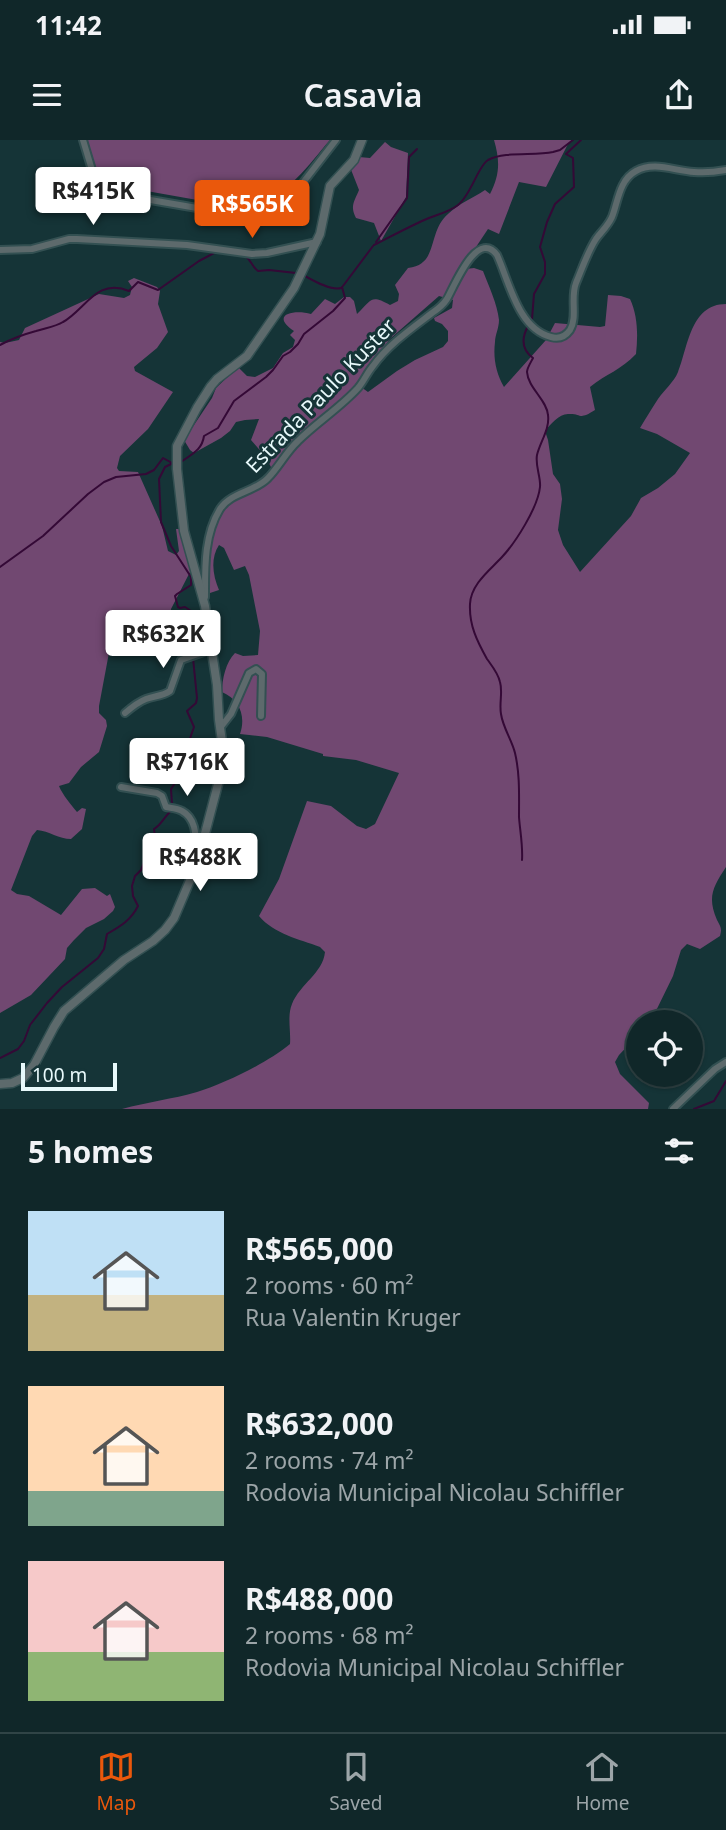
<!DOCTYPE html>
<meta charset="utf-8">
<style>
body{margin:0;font-family:"Noto Sans",sans-serif;background:#1e3335;color:#f1f3f6;height:100vh;display:flex;flex-direction:column;font-size:26px;white-space:nowrap}
*{box-sizing:border-box;margin:0}
p{font-size:23px;color:#9ca5a8}
.icon{flex:none;width:38px;height:38px;fill:none;stroke:currentColor;stroke-width:2;stroke-linecap:round;stroke-linejoin:round}
.map{position:relative;height:969px;overflow:hidden}
.side{display:flex;flex-direction:column;background:#102729;flex:1}
.side>*{flex:none}
.tools{position:absolute;left:626px;top:870px;display:grid;gap:14px}
.tools a{display:grid;place-items:center;width:77px;height:77px;border-radius:50%;background:#102729;box-shadow:0 2px 5px #0004,0 0 0 2px #304446;font-size:35px}
.scale{position:absolute;left:21px;bottom:18px;width:96px;box-sizing:border-box;padding-left:7px;border:4px solid #e8f9fb;border-top:0;font-size:19px;line-height:24px;white-space:nowrap;color:#e8f9fb;-webkit-text-stroke:5px #153437;paint-order:stroke}
.price{position:absolute;translate:-50% -60px;padding:0 16px;border-radius:7px;background:#fff;color:#222;font-size:23px;line-height:46px;filter:drop-shadow(0 2px 4px #0008)}
.price::after{content:'';position:absolute;left:50%;top:42px;width:21px;height:16px;margin-left:-10px;background:inherit;clip-path:polygon(0 0,100% 0,50% 100%)}
.price.on{background:#ea580c;color:#fff}
ul{padding:0;list-style:none}
li{display:flex;align-items:center;gap:21px;height:175px;padding:0 28px}
li span{display:grid;place-items:center;flex:none;width:196px;height:140px;border-radius:0px;color:#555}
li>.icon{margin-inline-start:auto}
span .icon{width:84px;height:84px;fill:#fffc;stroke-width:1}
li b{font-size:30px}
h2{display:flex;justify-content:space-between;align-items:center;height:84px;padding:0 28px;font-size:30px}
.status{display:flex;justify-content:space-between;align-items:center;height:49px;padding:0 35px;background:#102729;direction:ltr}
.status svg{height:19px;fill:currentColor}
header{display:flex;justify-content:space-between;align-items:center;height:91px;padding:0 28px;background:#102729;font-size:32px;font-weight:600}
.tabs{display:flex;justify-content:space-around;align-items:center;height:98px;border-top:2px solid #304446;background:#102729;font-size:19px;color:#9ca5a8}
.tabs a{display:grid;justify-items:center;gap:4px}
.tabs .on{color:#ea580c}
.map>svg:first-child{display:block}
.green{fill:#714871;fill-rule:evenodd}
.lines{fill:none;stroke-linecap:round;stroke-linejoin:round}
.stream{stroke:#340936;stroke-width:2}
.minor-casing{stroke:#335052;stroke-width:10}
.tertiary-casing{stroke:#335052;stroke-width:11}
.minor{stroke:#5d6a6c;stroke-width:6}
.tertiary{stroke:#5d6a6c;stroke-width:8}
.labels{text-anchor:middle;stroke-width:6;stroke-linejoin:round;paint-order:stroke}
.street-label{font-size:21px;fill:#e8f9fb;stroke:#153437}
</style>
<div class="status"><b>11:42</b><svg viewBox="0 0 49 12"><path d="M0 12V9h3v3zM5 12V6h3v6zM10 12V3h3v9zM15 12V0h3v12zM26 1h20v11H26zM47 4h2v5h-2z"/></svg></div>
<header><svg class="icon" aria-label="menu" viewBox="0 0 24 24"><path d="M4 6h16M4 12h16M4 18h16"/></svg>Casavia<svg class="icon" aria-label="share" viewBox="0 0 24 24"><path d="M12 15V3M7 8l5-5 5 5M5 13v7h14v-7"/></svg></header>
<div class="map">
<svg width="726" height="969" viewBox="0 0 726 969">
<rect width="100%" height="100%" fill="#153437"/>
<g class="green">
<path d="M 81,0 L 330,0 C 308,25 286,60 249,63 L 248,66 L 231,66 L 124,47 L 99,33 L 90,22 Z"/>
<path d="M 494,0 L 573,0 L 568,4 L 546,47 L 519,42 L 499,94 L 488,89 L 470,116 L 466,129 L 474,128 L 483,131 C 489,147 497,163 499,180 C 499,188 495,195 495,202 C 493,218 496,233 504,247 L 546,200 L 555,183 L 600,187 L 605,186 L 608,155 L 621,156 L 630,159 C 638,176 638,196 636,214 C 621,230 606,234 590,247 L 595,270 C 578,281 582,273 568,274 C 559,274 550,285 545,291 L 548,300 L 553,334 L 560,344 L 562,359 L 558,390 L 563,405 L 580,432 L 631,376 L 641,358 L 658,348 L 675,334 L 690,313 L 657,294 L 640,288 C 646,278 652,268 658,259 C 664,250 674,242 678,232 C 688,208 690,164 726,164 L 726,727 C 713,747 707,757 717,780 C 721,787 722,789 720,796 L 700,809 L 687,804 L 681,810 L 673,836 L 652,879 L 649,882 L 639,882 L 639,894 L 619,915 L 615,922 L 620,934 L 649,963 L 648,969 L 122,969 C 147,962 173,959 197,952 C 226,943 267,923 290,904 C 291,891 287,876 292,864 C 300,844 323,833 325,812 L 320,807 C 299,799 274,794 259,776 L 279,739 L 307,661 L 331,666 L 357,686 L 366,689 L 375,684 L 399,633 L 356,620 L 323,616 L 323,614 L 267,597 L 240,594 C 246,576 240,560 222,552 C 222,539 226,522 235,513 L 243,516 L 258,515 L 260,491 L 249,435 L 245,426 L 234,430 L 224,408 L 219,405 C 210,419 213,436 219,450 L 210,453 L 203,443 L 216,373 L 231,356 L 266,337 L 272,329 L 265,316 L 251,300 L 259,279 L 245,280 L 236,282 L 230,291 L 221,298 L 194,313 L 190,310 L 184,300 L 212,258 L 216,248 L 238,227 L 247,236 L 255,237 L 273,228 L 283,213 L 293,207 L 295,200 L 290,195 L 294,191 C 269,174 295,169 311,174 L 325,159 L 335,164 L 344,157 L 350,157 L 354,161 L 357,174 C 372,160 370,154 390,165 L 398,161 L 399,154 L 395,145 L 408,128 C 439,125 427,92 448,74 C 458,64 473,58 485,50 L 490,54 C 500,34 500,21 494,0 ZM 439,156 L 453,160 L 452,168 L 434,178 L 435,181 L 442,184 L 448,191 L 448,201 L 443,207 L 415,220 L 397,231 L 368,252 L 361,247 L 359,243 L 376,217 L 391,198 Z"/>
<path d="M 385,2 L 391,7 L 408,13 L 406,57 L 381,101 L 374,83 L 356,78 C 350,66 354,62 359,50 L 348,22 L 359,17 L 370,18 Z"/>
<path d="M 134,138 L 157,147 L 160,151 L 158,164 L 168,192 L 157,208 L 134,227 L 135,231 L 173,252 L 148,289 L 120,316 L 117,328 L 119,331 L 138,332 L 162,386 L 168,411 L 176,415 L 179,411 L 176,389 L 187,389 L 190,432 L 171,469 L 170,481 L 172,497 L 153,495 L 114,486 L 99,566 L 99,573 L 106,580 L 107,586 L 99,612 L 81,627 L 69,643 L 59,646 C 62,654 72,666 77,672 L 82,668 L 86,669 L 82,689 L 71,699 C 59,699 49,691 37,690 L 32,696 L 11,750 L 17,754 L 29,756 L 61,775 L 82,749 L 95,748 L 107,756 L 110,754 L 115,767 L 113,771 L 104,779 L 86,788 L 74,800 L 67,808 L 65,819 L 31,855 L 0,873 L 0,202 L 5,203 L 19,200 L 25,188 L 99,154 L 124,158 L 130,155 L 132,147 L 128,141 Z"/>
</g>
<g class="lines">
<g class="stream">
<polyline points="376,102 407,58 409,17 417,9"/>
<path d="M 374,105 C 392,96 410,86 429,78 C 439,74 449,72 458,65 C 471,55 478,26 488,20 C 505,11 534,16 553,12 L 560,10 L 573,0"/>
<path d="M 245,116 C 252,121 252,127 258,131 L 269,130 L 296,133"/>
<path d="M 305,136 C 314,141 331,151 341,148"/>
<polyline points="343,146 373,106"/>
<polyline points="532,179 534,154 545,134 545,122 540,107 547,82 555,64 574,47 573,18 566,14 581,0"/>
<path d="M 0,205 C 11,199 25,194 36,191 C 45,188 55,187 63,182 C 85,170 97,137 129,151 L 138,142 L 158,150 L 199,121 L 216,112"/>
<path d="M 181,322 C 192,314 202,310 204,296 L 218,288 L 234,261 L 266,237 L 273,230 L 283,216 L 290,212 L 298,204 L 304,194 L 333,171 L 345,158 L 342,147"/>
<polyline points="173,323 165,327 159,339 161,382 171,406 191,437 191,445 177,454 175,456 178,467 180,468 185,467 191,471 192,475 189,486 194,500 193,510"/>
<polyline points="0,427 43,396 88,354 104,342 116,337 146,334 154,330 163,318 172,323"/>
<polyline points="172,664 171,649 177,640 177,635 184,630 190,618 187,607 194,587 187,571 196,563 197,558 193,518"/>
<path d="M 522,720 C 523,706 520,691 519,677 C 519,656 520,634 515,613 C 512,600 503,588 501,574 C 499,563 503,552 500,542 C 498,533 492,526 487,519 C 477,501 469,485 470,464 C 471,444 490,430 502,417 C 516,402 538,367 540,347 C 541,337 535,326 537,315 C 540,302 550,289 548,275 C 547,260 528,248 527,232 C 527,228 531,222 533,218 C 522,210 521,199 528,186"/>
<path d="M 0,918 L 18,909 L 24,901 L 30,885 L 47,863 L 62,847 L 98,818 L 104,809 L 107,794 C 121,786 131,780 138,766 L 133,756 L 132,746 L 135,736 L 141,730 L 155,697 L 154,689 C 161,685 164,677 171,671"/>
<polyline points="694,969 714,961 726,941"/>
</g>
<defs>
<g id="minor">
<polyline points="83,0 92,30 98,38 111,49 133,57 232,74 266,71 295,53 336,0"/>
<polyline points="0,110 32,109 69,99 77,99 187,105 252,114 267,113 317,102"/>
<path d="M 205,457 C 205,428 204,395 220,369 C 231,352 255,352 268,338 C 279,327 286,312 298,301 C 317,282 340,268 358,248 C 364,241 367,233 373,226 C 388,205 411,189 432,173 C 438,169 443,165 447,159 C 454,147 477,88 497,115 C 509,141 518,189 551,197 C 558,199 565,197 570,190 C 578,177 570,158 576,143 C 582,129 587,113 596,99 C 601,92 608,86 612,77 C 618,62 619,40 636,31 C 654,21 675,31 694,32 C 705,33 715,32 726,30"/>
<path d="M 125,573 C 132,567 138,562 146,559 C 154,556 163,556 170,551 L 181,520 L 212,509"/>
<polyline points="220,588 231,574 249,533 256,529 262,534 261,576"/>
<path d="M 121,647 L 157,653 L 162,656 L 166,667 C 171,668 177,668 182,671 C 199,680 195,703 197,719"/>
<polyline points="673,969 715,929 726,922"/>
</g>
<polyline id="tertiary" points="0,944 12,943 23,938 34,925 54,887 64,871 124,820 153,801 165,790 174,778 197,724 222,629 223,609 219,580 217,545 205,466 184,391 177,329 177,306 197,268 211,246 217,239 247,216 294,148 320,94 330,46 354,20 362,0"/>
</defs>
<use href="#minor" class="minor-casing"/>
<use href="#tertiary" class="tertiary-casing"/>
<use href="#minor" class="minor"/>
<use href="#tertiary" class="tertiary"/>
</g>
<g class="labels">
<g class="street-label">
<text transform="translate(321 256) rotate(-46)" y="7">Estrada Paulo Kuster</text>
</g>
</g>
</svg>
<div class="tools">
<a><svg class="icon" aria-label="locate" viewBox="0 0 24 24"><circle cx="12" cy="12" r="6"/><path d="M12 2v4M12 18v4M2 12h4M18 12h4"/></svg></a>
</div>
<div class="scale">100 m</div>
<b class="price" style="left:93px;top:87px">R$415K</b>
<b class="price on" style="left:252px;top:100px">R$565K</b>
<b class="price" style="left:163px;top:530px">R$632K</b>
<b class="price" style="left:187px;top:658px">R$716K</b>
<b class="price" style="left:200px;top:753px">R$488K</b>
</div>
<section class="side">
<h2>5 homes<svg class="icon" aria-label="filters" viewBox="0 0 24 24"><path d="M4 7h16M4 17h16"/><circle cx="9" cy="7" r="2"/><circle cx="15" cy="17" r="2"/></svg></h2>
<ul>
<li><span style="background:linear-gradient(#bfe0f5 60%,#c2b280 0)"><svg class="icon" aria-label="home" viewBox="0 0 24 24"><path d="M3 11l9-7 9 7M6 9v11h12V9"/></svg></span><div><b>R$565,000</b><p>2 rooms · 60 m²</p><p>Rua Valentin Kruger</p></div></li>
<li><span style="background:linear-gradient(#ffd9b3 75%,#7fa58c 0)"><svg class="icon" aria-label="home" viewBox="0 0 24 24"><path d="M3 11l9-7 9 7M6 9v11h12V9"/></svg></span><div><b>R$632,000</b><p>2 rooms · 74 m²</p><p>Rodovia Municipal Nicolau Schiffler</p></div></li>
<li><span style="background:linear-gradient(#f6c9c9 65%,#8fb573 0)"><svg class="icon" aria-label="home" viewBox="0 0 24 24"><path d="M3 11l9-7 9 7M6 9v11h12V9"/></svg></span><div><b>R$488,000</b><p>2 rooms · 68 m²</p><p>Rodovia Municipal Nicolau Schiffler</p></div></li>
</ul>
</section>
<nav class="tabs">
<a class="on"><svg class="icon" aria-label="map" viewBox="0 0 24 24"><path d="M3 6l6-2 6 2 6-2v14l-6 2-6-2-6 2zM9 4v14M15 6v14"/></svg>Map</a>
<a><svg class="icon" aria-label="saved" viewBox="0 0 24 24"><path d="M7 4h10v16l-5-4-5 4z"/></svg>Saved</a>
<a><svg class="icon" aria-label="home" viewBox="0 0 24 24"><path d="M3 11l9-7 9 7M6 9v11h12V9"/></svg>Home</a>
</nav>
